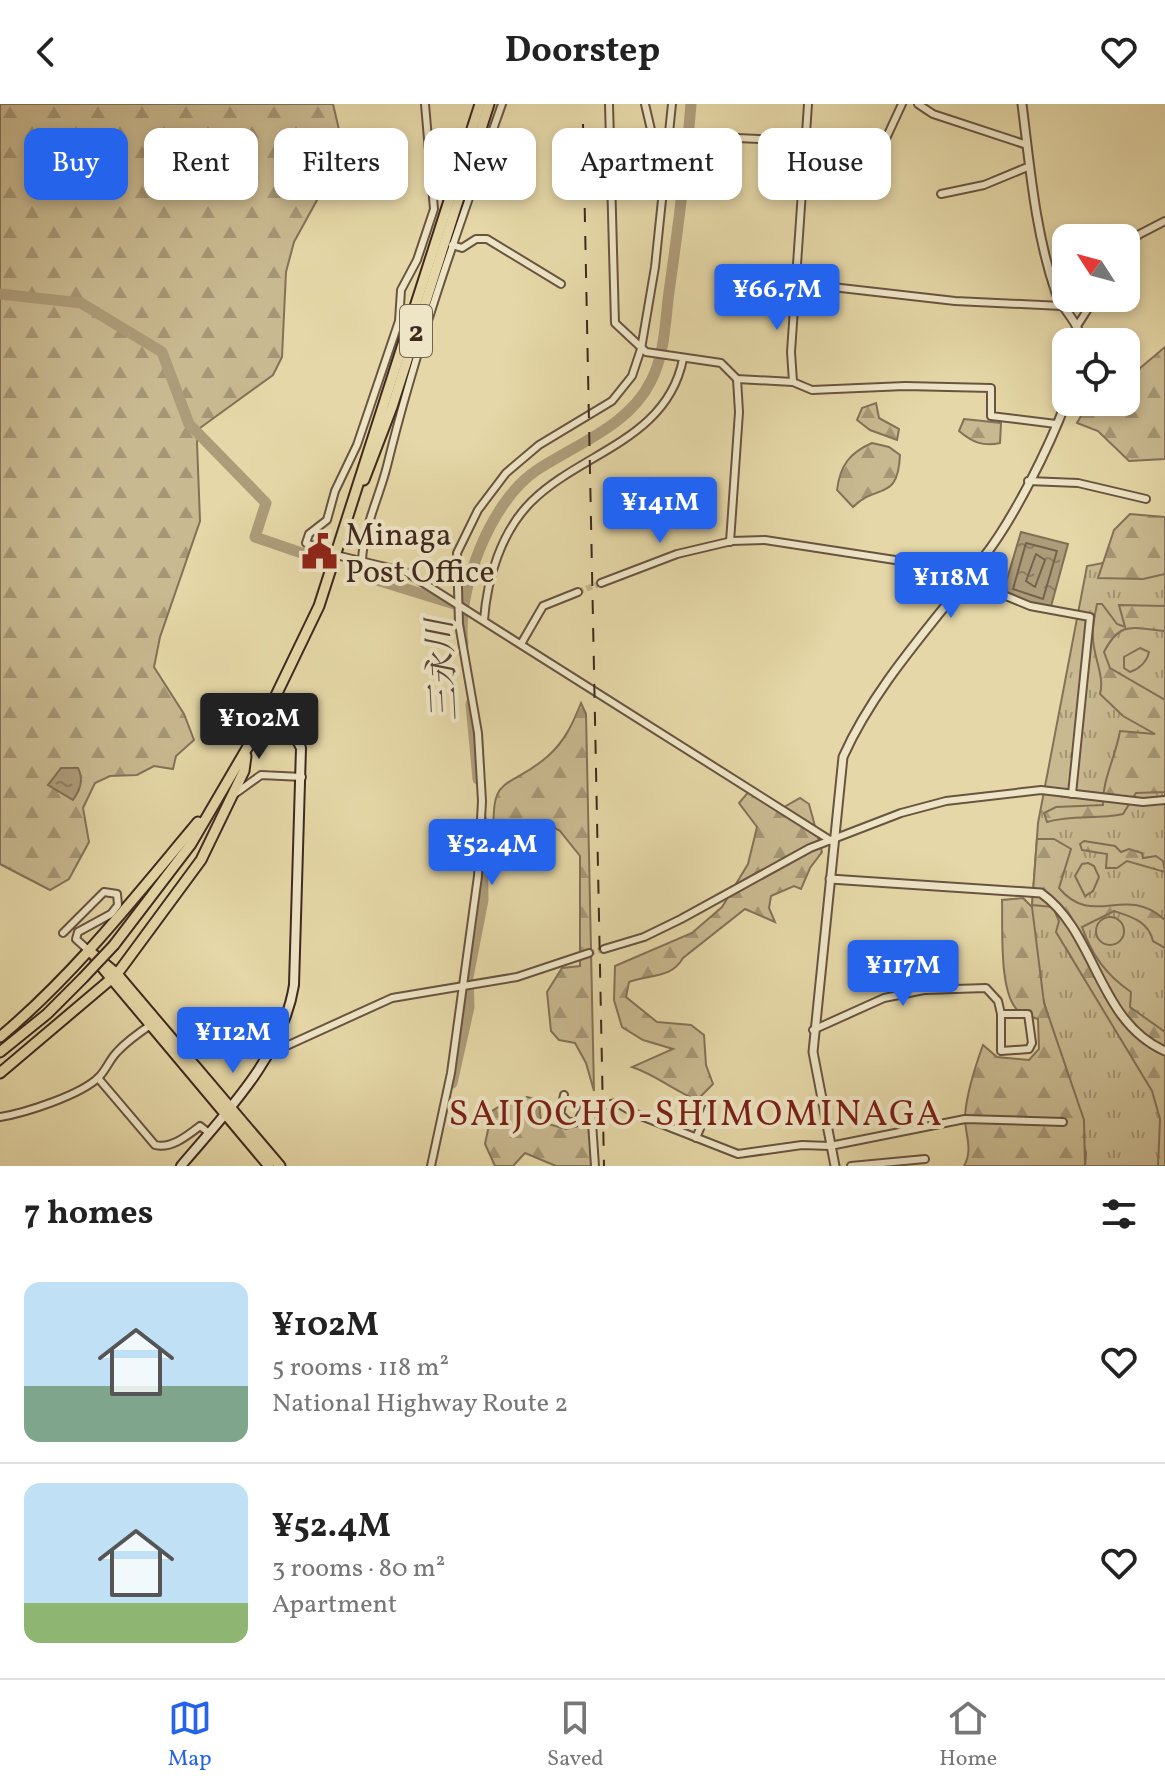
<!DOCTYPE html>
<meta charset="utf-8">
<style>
body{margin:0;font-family:Vollkorn,"Noto Serif JP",serif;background:#f6f6f6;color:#222;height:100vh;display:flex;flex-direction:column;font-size:30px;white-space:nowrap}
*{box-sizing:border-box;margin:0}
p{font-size:26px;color:#767676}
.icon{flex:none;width:44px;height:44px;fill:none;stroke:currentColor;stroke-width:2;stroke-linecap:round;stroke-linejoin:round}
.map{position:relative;height:1062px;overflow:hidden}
.panel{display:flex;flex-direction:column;background:#fff;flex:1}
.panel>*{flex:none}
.banner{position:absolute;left:24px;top:24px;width:1118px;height:72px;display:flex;gap:16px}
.needle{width:52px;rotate:306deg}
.controls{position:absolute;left:1052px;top:120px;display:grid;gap:16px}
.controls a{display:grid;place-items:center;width:88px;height:88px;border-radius:16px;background:#fff;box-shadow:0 4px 12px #0003;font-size:40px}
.price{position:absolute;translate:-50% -68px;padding:0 18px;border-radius:8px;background:#2563eb;color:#fff;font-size:26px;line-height:52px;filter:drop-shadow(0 2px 4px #0008)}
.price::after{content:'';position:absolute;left:50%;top:48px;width:24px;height:18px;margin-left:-12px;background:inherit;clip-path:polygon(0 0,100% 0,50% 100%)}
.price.selected{background:#222;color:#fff}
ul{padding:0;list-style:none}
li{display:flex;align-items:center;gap:24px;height:200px;padding:0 24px}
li+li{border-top:2px solid #e0e0e0}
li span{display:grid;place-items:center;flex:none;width:224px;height:160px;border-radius:16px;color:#555}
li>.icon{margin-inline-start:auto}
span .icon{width:96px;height:96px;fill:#fffc;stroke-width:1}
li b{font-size:34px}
h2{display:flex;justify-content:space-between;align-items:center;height:96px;padding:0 24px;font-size:34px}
.tag{padding:0 28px;border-radius:16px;background:#fff;box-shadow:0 4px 12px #0003;font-size:28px;line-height:72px}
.tag.selected{background:#2563eb;color:#fff}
header{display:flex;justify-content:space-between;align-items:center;height:104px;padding:0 24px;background:#fff;font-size:36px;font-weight:700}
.dock{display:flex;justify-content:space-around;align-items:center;height:112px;border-top:2px solid #e0e0e0;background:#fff;font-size:22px;color:#767676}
.dock a{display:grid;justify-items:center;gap:4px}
.dock .selected{color:#2563eb}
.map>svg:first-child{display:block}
.grass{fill:url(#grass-tufts);stroke:#847158;stroke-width:2}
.forest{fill:url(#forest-firs);stroke:#847158;stroke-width:2}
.pitch{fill:#c9b990;stroke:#847158;stroke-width:2}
.water{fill:url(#water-ripples);stroke:#816e55;stroke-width:2}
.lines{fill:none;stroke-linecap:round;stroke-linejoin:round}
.shore{stroke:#76624c;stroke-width:2}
.river{stroke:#ad9c79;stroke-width:11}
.minor-tunnel{stroke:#c4b48c;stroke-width:6;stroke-dasharray:6 3;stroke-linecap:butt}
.minor-casing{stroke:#685441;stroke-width:10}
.tertiary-casing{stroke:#685441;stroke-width:11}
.secondary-casing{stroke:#3f291f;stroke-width:12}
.primary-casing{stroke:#3f291f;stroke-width:13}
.trunk-casing{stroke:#3f291f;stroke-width:13}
.minor{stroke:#eee5c6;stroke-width:6}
.tertiary{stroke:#eee5c6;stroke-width:7}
.secondary{stroke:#eee5c6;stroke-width:8}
.primary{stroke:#e5d7a7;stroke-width:9}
.trunk{stroke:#e5d7a7;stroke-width:9}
.rail{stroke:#3f291f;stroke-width:2;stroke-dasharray:14 14;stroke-linecap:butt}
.trunk-bridge-casing{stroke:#3f291f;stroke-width:13;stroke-linecap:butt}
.trunk-bridge{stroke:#e5d7a7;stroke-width:9}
.labels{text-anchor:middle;stroke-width:8;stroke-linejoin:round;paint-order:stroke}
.shield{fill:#eee5c6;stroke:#746151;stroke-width:2}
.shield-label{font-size:30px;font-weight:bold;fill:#3f291f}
.poi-label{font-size:32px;fill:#3f291f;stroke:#eee5c6;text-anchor:start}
.water-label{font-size:34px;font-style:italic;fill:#5a4636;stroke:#eee5c6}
.quarter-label{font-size:36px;letter-spacing:2px;fill:#7a1f14;stroke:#eee5c6}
</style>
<header><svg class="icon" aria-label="back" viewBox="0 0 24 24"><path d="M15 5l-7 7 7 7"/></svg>Doorstep<svg class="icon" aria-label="heart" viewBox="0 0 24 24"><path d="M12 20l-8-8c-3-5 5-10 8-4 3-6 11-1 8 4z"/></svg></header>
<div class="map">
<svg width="1165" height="1062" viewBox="0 0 1165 1062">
<defs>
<pattern id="grass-tufts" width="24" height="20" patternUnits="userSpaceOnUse" patternTransform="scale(2)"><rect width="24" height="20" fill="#c9b990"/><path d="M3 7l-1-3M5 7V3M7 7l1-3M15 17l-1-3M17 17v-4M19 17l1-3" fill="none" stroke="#a59675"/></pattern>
<pattern id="forest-firs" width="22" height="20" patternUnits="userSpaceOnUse" patternTransform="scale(2)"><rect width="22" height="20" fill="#c9b990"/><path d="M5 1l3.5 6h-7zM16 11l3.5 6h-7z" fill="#a59675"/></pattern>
<pattern id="water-ripples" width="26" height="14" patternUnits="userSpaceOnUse" patternTransform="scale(2)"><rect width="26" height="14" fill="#ad9c79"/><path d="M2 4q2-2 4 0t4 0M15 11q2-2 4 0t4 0" fill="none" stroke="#8e7f63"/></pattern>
</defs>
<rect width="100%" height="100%" fill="#e5d7a7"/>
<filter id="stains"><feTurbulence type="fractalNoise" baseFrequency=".0025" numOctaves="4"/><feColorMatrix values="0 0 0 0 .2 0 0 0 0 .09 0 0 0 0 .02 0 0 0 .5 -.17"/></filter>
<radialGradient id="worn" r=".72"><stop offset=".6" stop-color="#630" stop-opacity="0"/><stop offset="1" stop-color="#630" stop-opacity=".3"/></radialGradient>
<polygon class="grass" points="1165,447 1165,1062 1085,1062 1086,1049 1029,844 1038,719 1087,462"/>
<g class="forest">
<polygon points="0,0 333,0 344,47 294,138 286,168 282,253 273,271 200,324 197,338 200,417 160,533 154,563 184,610 194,636 176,652 173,665 154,662 137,671 110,672 95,679 83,704 89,738 69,775 50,786 0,760"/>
<polygon points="1165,243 1165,355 1129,357 1098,327 1077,319 1089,298 1126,298 1126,276"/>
<polygon points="876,299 879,314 899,325 897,336 870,326 857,316 862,304"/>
<path d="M 964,315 L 1001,319 L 1000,339 C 983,343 972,338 959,327 Z"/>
<path d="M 872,339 L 889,343 L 900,351 C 898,398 877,379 853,403 L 837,386 C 840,362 849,349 872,339 Z"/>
<polygon points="1130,410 1165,413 1165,470 1143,475 1098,474 1114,426"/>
<path d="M 1097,500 L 1102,500 L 1117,520 L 1125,523 L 1119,501 L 1165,502 L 1165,527 C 1133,524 1120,516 1104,548 L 1110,564 L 1165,596 L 1165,688 L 1136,689 L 1123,710 C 1097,716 1073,710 1047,718 L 1044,709 L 1056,703 L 1103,701 C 1102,676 1116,652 1120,627 L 1155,630 L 1123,612 L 1100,590 C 1105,572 1093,553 1093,533 C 1092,522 1095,511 1097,500 Z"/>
<path d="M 581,599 L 586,610 L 594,987 L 586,959 L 575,939 L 559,936 L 551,927 L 547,888 L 562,864 L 580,862 L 580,752 L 560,727 L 544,718 L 506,739 L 494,736 C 490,666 506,689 548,652 C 565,637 573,619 581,599 Z"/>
<path d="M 751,685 L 784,703 L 800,694 L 809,700 L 822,748 L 810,764 L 801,785 L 794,782 L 771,792 L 769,804 L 775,818 L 745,805 L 683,854 C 671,875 650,870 629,878 L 626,893 L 657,918 L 691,921 L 704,931 L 706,961 L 713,980 L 697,996 C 673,986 656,971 632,963 L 673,945 L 643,936 L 622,923 L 614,896 L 615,862 L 692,829 L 722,803 L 748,760 L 757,723 L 739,699 Z"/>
<path d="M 1037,735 L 1054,735 L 1071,745 L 1059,784 C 1093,825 1125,779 1165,816 L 1165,844 L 1153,837 C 1148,817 1132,813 1114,807 L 1082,823 C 1092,851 1106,871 1131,888 L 1130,903 L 1165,928 L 1165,1062 L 1158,1062 L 1160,1015 L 1152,987 L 1056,828 L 1059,817 L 1053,803 L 1032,801 Z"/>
<polygon points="1084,737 1115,742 1121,748 1129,745 1142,749 1143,754 1156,752 1163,757 1165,768 1127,757 1117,764 1106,764 1107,750 1082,746 1080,740"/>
<path d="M 1023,794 L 1032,803 L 1044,899 L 1084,1016 L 1085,1062 L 964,1062 C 974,1045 964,1028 965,1011 C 967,987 975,963 983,941 L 997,953 L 1029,956 L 1039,945 L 1038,915 C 1033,913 1025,911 1020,908 C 998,894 1003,821 1002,796 Z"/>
<polygon points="527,993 539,996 541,1018 566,1025 591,1019 592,1062 556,1062 525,1049 513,1062 495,1062 485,1040 492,1007 507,998"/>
</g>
<g class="pitch">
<path d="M 1140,544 L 1149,548 C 1147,558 1139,565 1130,568 L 1124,564 L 1124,553 Z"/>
<polygon points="1088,759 1094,762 1099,773 1093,787 1085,792 1075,772 1082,760"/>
<circle cx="1110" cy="827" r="14"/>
</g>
<g class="water">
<polygon points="1021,428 1068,440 1050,506 1002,492"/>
<path d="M 61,664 L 78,664 C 84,676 80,686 73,696 L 48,681 Z"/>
</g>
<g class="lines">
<g class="shore">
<polygon points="1026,439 1057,447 1043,495 1013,485"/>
<polygon points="1036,450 1045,456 1035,483 1026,477"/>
</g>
<g class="river">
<polyline points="0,190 81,199 162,248 189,320 266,399 255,433 325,457"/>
<polyline points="367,473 461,502"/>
<path d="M 463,540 C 456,486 491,396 537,366 C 576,340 629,322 651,277 C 665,250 665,218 669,188 C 678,125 686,63 691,0"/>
<polyline points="471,600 478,675"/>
<polyline points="452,979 469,903 468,873 483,796 482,716"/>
</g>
<g class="minor-tunnel">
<polyline points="578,488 601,479"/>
<polyline points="589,849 604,845"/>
</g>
<defs>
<g id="minor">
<polyline points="425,0 434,105 417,156 401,186 399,217 357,341 335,387 327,416 309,430 306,439 336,451 406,468 833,738"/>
<polyline points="609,0 615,219 646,248 721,259 737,275 793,278 812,286 905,282 991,284 991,312 1056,320"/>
<polyline points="645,0 652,30 883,41 902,0"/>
<polyline points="918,0 933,10 1027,41"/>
<polyline points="941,90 984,81 1030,62"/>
<polyline points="452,141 462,144 476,135 487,135 561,180"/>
<polyline points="1126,148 1138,131 1165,117"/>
<polyline points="797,179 955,197 1062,202"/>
<polyline points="1077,222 1095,194"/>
<polyline points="793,278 791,248 808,0"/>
<polyline points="1028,377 1078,379 1146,395"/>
<polyline points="730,438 739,308 737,275"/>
<path d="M 362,456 C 364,422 379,394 387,362 C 417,239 460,119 502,0"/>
<polyline points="601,479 677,450 732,437 765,436 908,458 965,475 1030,502 1090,513 1072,690"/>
<path d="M 484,516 C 487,475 501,428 531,398 C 581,348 667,336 683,255"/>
<polyline points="521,540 543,502 578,488"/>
<polyline points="236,689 261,671 302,673"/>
<polyline points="63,829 104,788 117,790 118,801 111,810 78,828 76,835 88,846"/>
<polyline points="604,845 644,833 681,815 810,744 901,709 946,697 1041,686 1143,698 1165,696"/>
<polyline points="813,926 884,894 924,886 986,884 998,897 1001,910 1028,910 1032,939 1029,945 1001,947 1001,910"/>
<polyline points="272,942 282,944 392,894 517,873 589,849"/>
<path d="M 98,974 L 155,1041 C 171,1045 187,1032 200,1022 L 209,1029"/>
<polyline points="564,991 560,1010 568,1018 577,1018 584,1005 617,999 636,1010 738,1050 802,1041 830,1042 965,1015 1063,1018"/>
<polyline points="591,1004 595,1062"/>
<path d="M 0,1013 C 25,1009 81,991 99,973 C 106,966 110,955 117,948 C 127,937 140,928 152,920"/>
<polyline points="696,1034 709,1003"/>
<polyline points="431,1062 451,969 478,772 482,697 478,629 459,520 457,449 478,406 506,369 539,341 612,297 632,272 641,245 655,163 672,0"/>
<polyline points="851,1062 925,1055"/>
</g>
<g id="tertiary">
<path d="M 1022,0 C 1030,63 1035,128 1056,189 C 1062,206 1081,219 1080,238"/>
<path d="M 830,775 L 1041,789 C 1097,829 1097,917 1165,947"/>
<path d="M 835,1062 L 813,948 L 843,653 C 876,579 935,518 983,454 C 1013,416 1049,344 1066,298"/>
</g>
<path id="secondary" d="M 181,1062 C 226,1009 283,951 294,881 L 301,644 L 289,622 L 267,610"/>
<g id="primary">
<polyline points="88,846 117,870 280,1062"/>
<polyline points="96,856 269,1062"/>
</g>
<g id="trunk">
<polyline points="364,376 392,303 489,0"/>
<polyline points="114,841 191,740 267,610 319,502 480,0"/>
<path d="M 0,933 C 75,870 135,793 198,718"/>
<polyline points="0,948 47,910 83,874"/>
<polyline points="0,969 117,870 201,756 244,667 246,652"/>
</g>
</defs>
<use href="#minor" class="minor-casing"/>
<use href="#tertiary" class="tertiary-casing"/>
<use href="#secondary" class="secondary-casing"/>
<use href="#primary" class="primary-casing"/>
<use href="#trunk" class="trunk-casing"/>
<use href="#minor" class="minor"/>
<use href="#tertiary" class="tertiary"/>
<use href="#secondary" class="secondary"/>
<use href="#primary" class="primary"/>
<use href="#trunk" class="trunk"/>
<polyline class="rail" points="583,20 604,1062"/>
<defs>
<polyline id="trunk-bridge" points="83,874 114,841"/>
</defs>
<use href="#trunk-bridge" class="trunk-bridge-casing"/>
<use href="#trunk-bridge" class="trunk-bridge"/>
</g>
<defs>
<symbol id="civic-bare" viewBox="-9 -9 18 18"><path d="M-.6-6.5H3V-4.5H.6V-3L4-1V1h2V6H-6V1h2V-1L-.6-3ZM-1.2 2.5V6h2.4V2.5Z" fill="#8f2418" stroke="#eee5c6" stroke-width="2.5" paint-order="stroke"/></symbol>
</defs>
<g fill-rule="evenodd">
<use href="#civic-bare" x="294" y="422" width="51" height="51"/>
</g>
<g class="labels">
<rect class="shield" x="400" y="201" width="32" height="52" rx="6"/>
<g class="shield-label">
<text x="416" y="237">2</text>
</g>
<g class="poi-label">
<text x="345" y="441">Minaga<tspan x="345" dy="37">Post Office</tspan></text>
</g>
<g class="water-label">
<text transform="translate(441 566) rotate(-93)" y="12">三永川</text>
</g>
<g class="quarter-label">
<text x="696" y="1021">SAIJOCHO-SHIMOMINAGA</text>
</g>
</g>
<rect width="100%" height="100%" filter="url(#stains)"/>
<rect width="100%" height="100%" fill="url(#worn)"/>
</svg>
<div class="controls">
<a><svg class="needle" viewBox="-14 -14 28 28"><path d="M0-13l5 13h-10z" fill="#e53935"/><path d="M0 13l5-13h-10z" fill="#767676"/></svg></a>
<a><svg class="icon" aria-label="locate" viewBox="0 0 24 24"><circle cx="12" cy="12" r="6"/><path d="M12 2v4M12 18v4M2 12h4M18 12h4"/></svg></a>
</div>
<b class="price" style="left:777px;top:228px">¥66.7M</b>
<b class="price" style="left:660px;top:441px">¥141M</b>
<b class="price" style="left:951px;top:516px">¥118M</b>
<b class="price selected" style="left:259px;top:657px">¥102M</b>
<b class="price" style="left:492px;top:783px">¥52.4M</b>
<b class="price" style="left:903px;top:904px">¥117M</b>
<b class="price" style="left:233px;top:971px">¥112M</b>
<div class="banner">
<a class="tag selected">Buy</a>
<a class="tag">Rent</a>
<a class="tag">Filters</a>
<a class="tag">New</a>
<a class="tag">Apartment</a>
<a class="tag">House</a>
</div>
</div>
<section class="panel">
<h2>7 homes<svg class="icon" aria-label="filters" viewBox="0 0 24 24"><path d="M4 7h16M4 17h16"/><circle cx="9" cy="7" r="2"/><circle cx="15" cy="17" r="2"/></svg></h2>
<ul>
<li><span style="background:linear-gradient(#bfe0f5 65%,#7fa58c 0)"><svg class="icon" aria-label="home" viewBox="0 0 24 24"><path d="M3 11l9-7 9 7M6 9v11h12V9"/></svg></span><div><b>¥102M</b><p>5 rooms · 118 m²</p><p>National Highway Route 2</p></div><svg class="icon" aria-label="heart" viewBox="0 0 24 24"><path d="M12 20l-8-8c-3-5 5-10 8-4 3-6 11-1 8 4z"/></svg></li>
<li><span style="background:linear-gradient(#bfe0f5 75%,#8fb573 0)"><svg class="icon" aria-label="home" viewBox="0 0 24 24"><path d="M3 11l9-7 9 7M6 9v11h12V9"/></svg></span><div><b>¥52.4M</b><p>3 rooms · 80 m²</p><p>Apartment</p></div><svg class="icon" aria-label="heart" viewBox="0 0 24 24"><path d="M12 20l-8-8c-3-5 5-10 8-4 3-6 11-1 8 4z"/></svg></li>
</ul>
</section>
<nav class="dock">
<a class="selected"><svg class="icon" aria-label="map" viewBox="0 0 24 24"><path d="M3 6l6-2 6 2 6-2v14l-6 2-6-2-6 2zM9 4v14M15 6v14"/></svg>Map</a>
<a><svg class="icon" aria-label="saved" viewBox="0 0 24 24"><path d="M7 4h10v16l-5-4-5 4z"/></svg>Saved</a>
<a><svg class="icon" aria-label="home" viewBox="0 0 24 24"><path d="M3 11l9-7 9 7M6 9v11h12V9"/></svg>Home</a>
</nav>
